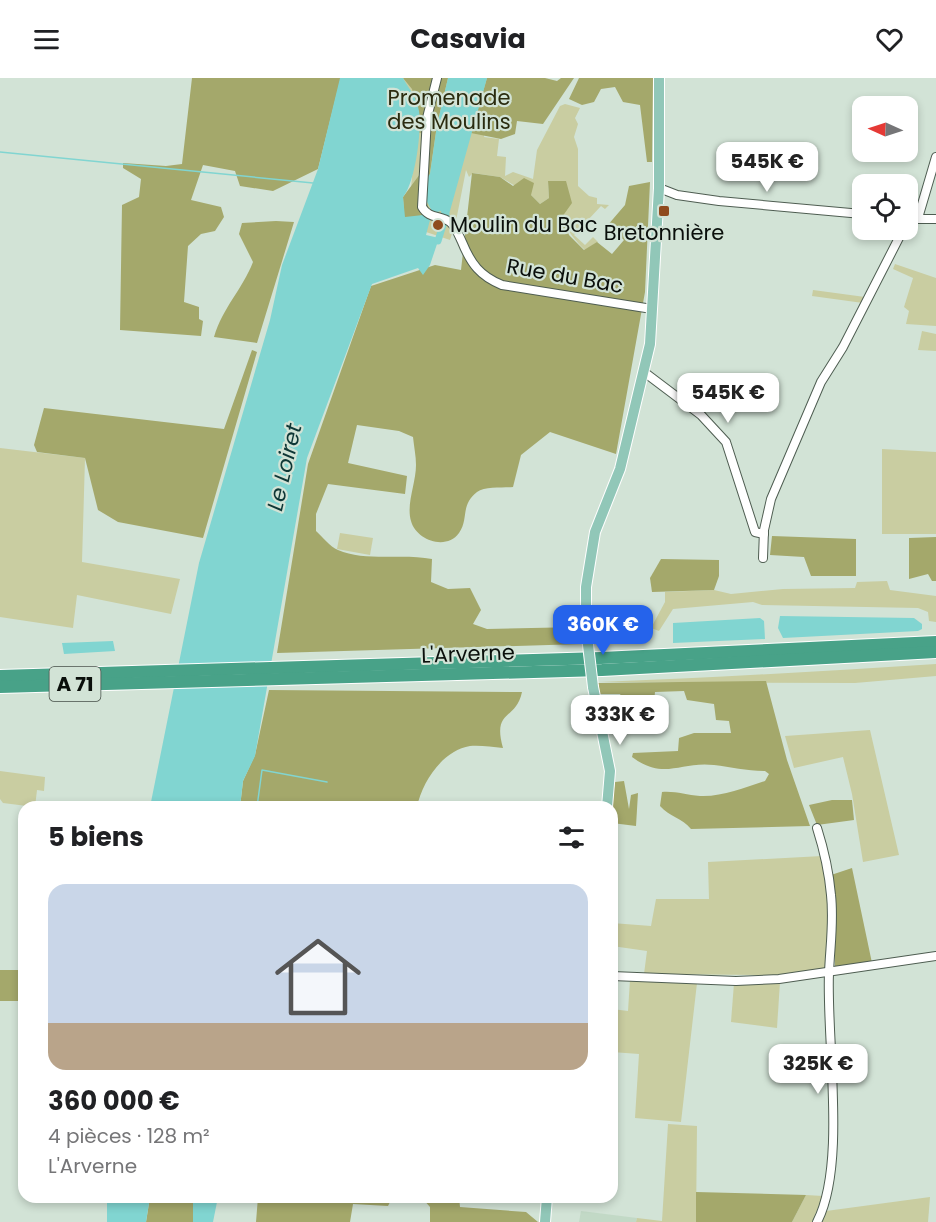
<!DOCTYPE html>
<html lang="fr">
<meta charset="utf-8">
<style>
body{margin:0;font-family:Poppins,sans-serif;background:#f6f6f6;color:#202124;height:100vh;display:flex;flex-direction:column;font-size:22px;white-space:nowrap}
*{box-sizing:border-box;margin:0}
p{font-size:20px;color:#757577}
.icon{flex:none;width:33px;height:33px;fill:none;stroke:currentColor;stroke-width:2;stroke-linecap:round;stroke-linejoin:round}
.map{position:relative;flex:1;overflow:hidden}
.drawer{position:absolute;left:18px;top:723px;width:600px;height:402px;display:flex;flex-direction:column;background:#fff;border-radius:18px;box-shadow:0 3px 9px #0003}
.drawer>*{flex:none}
.needle{width:39px;rotate:273deg}
.controls{position:absolute;left:852px;top:18px;display:grid;gap:12px}
.controls a{display:grid;place-items:center;width:66px;height:66px;border-radius:12px;background:#fff;box-shadow:0 3px 9px #0003;font-size:30px}
.price{position:absolute;translate:-50% -51px;padding:0 14px;border-radius:12px;background:#fff;color:#222;font-size:20px;line-height:39px;filter:drop-shadow(0 2px 3px #0008)}
.price::after{content:'';position:absolute;left:50%;top:36px;width:18px;height:14px;margin-left:-9px;background:inherit;clip-path:polygon(0 0,100% 0,50% 100%)}
.price.selected{background:#2563eb;color:#fff}
ul{padding:0;list-style:none}
li{display:grid;align-content:center;gap:12px;height:318px;padding:0 30px}
li span{display:grid;place-items:center;height:186px;border-radius:18px;color:#555}
li>.icon{margin-inline-start:auto}
span .icon{width:108px;height:108px;fill:#fffc;stroke-width:1}
li b{font-size:26px}
h2{display:flex;justify-content:space-between;align-items:center;height:72px;padding:0 30px;font-size:26px}
header{display:flex;justify-content:space-between;align-items:center;height:78px;padding:0 30px;background:#fff;font-size:27px;font-weight:700}
.map>svg:first-child{display:block}
.built{fill:#c2d9c6}
.green{fill:#c9cda1}
.forest{fill:#a4a86b}
.water{fill:#81d5d1}
.lines{fill:none;stroke-linecap:round;stroke-linejoin:round}
.stream{stroke:#81d5d1;stroke-width:1.5}
.canal{stroke:#81d5d1;stroke-width:7}
.minor-casing{stroke:#4e5d51;stroke-width:10}
.major-casing{stroke:#fff;stroke-width:12}
.highway-casing{stroke:#fff;stroke-width:14}
.minor{stroke:#fff;stroke-width:8}
.major{stroke:#91c7b8;stroke-width:10}
.highway{stroke:#48a288;stroke-width:12}
.major-bridge-casing{stroke:#fff;stroke-width:12;stroke-linecap:butt}
.major-bridge{stroke:#91c7b8;stroke-width:10}
.poi-dot{fill:#8f4b1e;stroke:#d2e3d6;stroke-width:2}
.labels{text-anchor:middle;stroke-width:4.5;stroke-linejoin:round;paint-order:stroke}
.shield{fill:#d2e3d6;stroke:#464f48;stroke-width:1.5}
.shield-label{font-size:20px;font-weight:bold;fill:#0a0f0b}
.park-label{font-size:21px;fill:#2a2b0f;stroke:#d2e3d6}
.poi-label{font-size:21px;fill:#0a0f0b;stroke:#d2e3d6;text-anchor:start}
.street-label{font-size:21px;fill:#0a0f0b;stroke:#d2e3d6}
.water-label{font-size:22px;font-style:italic;fill:#0e3736;stroke:#d2e3d6}
</style>
<header><svg class="icon" aria-label="menu" viewBox="0 0 24 24"><path d="M4 6h16M4 12h16M4 18h16"/></svg>Casavia<svg class="icon" aria-label="heart" viewBox="0 0 24 24"><path d="M12 20l-8-8c-3-5 5-10 8-4 3-6 11-1 8 4z"/></svg></header>
<div class="map">
<svg width="936" height="1144" viewBox="0 0 936 1144">
<rect width="100%" height="100%" fill="#d2e3d6"/>
<polygon class="built" points="581,1133 637,1140 636,1144 579,1144"/>
<g class="green">
<path d="M 403,0 L 494,0 L 484,59 L 499,61 L 497,78 L 506,79 L 505,98 L 513,94 L 533,101 L 537,72 L 560,28 L 565,26 L 580,30 L 575,40 L 578,46 L 574,59 L 578,71 L 578,108 L 589,118 L 597,120 L 597,126 L 609,127 L 605,131 L 601,128 L 574,157 L 585,167 L 593,159 L 598,164 L 585,172 C 559,147 562,136 565,103 L 548,103 L 549,120 L 540,126 L 531,117 L 500,99 L 473,95 L 469,99 L 466,92 L 456,143 L 450,162 L 426,154 L 411,111 L 417,36 Z"/>
<polygon points="895,186 936,200 936,248 906,246 909,233 904,229 913,200 893,191"/>
<polygon points="813,212 865,219 863,225 812,218"/>
<polygon points="922,253 936,256 936,273 918,272"/>
<polygon points="0,370 85,380 82,484 180,501 171,536 77,517 73,550 0,539"/>
<polygon points="882,371 936,374 936,456 882,456"/>
<polygon points="340,455 373,460 370,477 337,471"/>
<polygon points="887,503 890,512 936,518 936,544 929,543 928,534 918,530 762,527 753,524 673,531 659,553 651,550 665,524 665,514 714,512 731,516 783,511 855,510 857,504"/>
<path d="M 936,586 L 936,598 L 855,605 L 599,604 C 712,600 824,593 936,586 Z"/>
<polygon points="870,652 899,777 863,784 852,716 843,679 794,690 785,658"/>
<polygon points="0,693 45,699 44,713 37,712 35,729 3,725 0,721"/>
<polygon points="822,778 831,837 827,887 823,891 776,897 644,896 647,873 612,868 612,845 651,848 656,821 709,821 708,784"/>
<polygon points="630,902 697,905 681,1044 635,1040 639,976 612,974 612,931 628,933"/>
<polygon points="780,904 777,950 731,944 734,905"/>
<polygon points="668,1046 697,1048 696,1144 636,1144 637,1140 662,1143"/>
<polygon points="806,1117 823,1118 812,1144 792,1144"/>
<polygon points="930,1119 928,1144 821,1144 826,1133"/>
</g>
<g class="forest">
<polygon points="192,0 340,0 340,3 318,91 273,113 240,108 235,93 203,87 191,122 221,129 224,139 215,153 201,156 188,168 184,224 199,229 199,241 203,243 201,258 120,252 122,127 139,119 141,101 123,90 123,85 166,88 182,86"/>
<path d="M 403,0 L 448,0 L 437,47 L 426,122 L 429,131 C 422,139 415,141 404,139 L 403,119 L 420,96 L 422,55 L 417,54 L 419,35 L 412,11 Z"/>
<polygon points="487,0 545,0 557,3 561,0 574,0 543,46 517,43 515,56 501,61 471,55"/>
<polygon points="579,0 653,0 652,84 647,84 640,27 623,24 615,9 601,11 594,24 582,27 569,21"/>
<path d="M 472,95 L 500,99 L 513,108 L 524,100 L 534,105 L 531,117 L 540,126 L 549,120 L 548,103 L 566,103 L 572,125 L 562,139 L 569,157 L 584,172 L 597,164 L 612,176 L 624,162 L 607,148 L 625,127 L 629,108 L 650,104 L 645,214 L 616,376 L 550,354 L 521,377 L 513,409 C 503,410 485,408 477,414 C 460,427 469,441 459,455 C 446,473 416,462 411,443 C 406,426 416,405 416,387 C 416,378 414,369 413,359 L 399,353 L 357,347 L 348,385 L 407,398 L 405,416 L 328,406 L 316,436 L 316,453 C 322,458 330,469 338,472 C 365,484 404,475 432,481 L 431,504 L 448,511 L 470,510 L 481,532 L 473,546 L 487,551 L 579,549 L 582,566 L 277,575 L 308,386 L 371,208 L 435,187 L 461,192 Z"/>
<path d="M 276,143 L 294,144 L 257,265 L 214,259 C 223,229 242,212 253,184 L 239,156 L 242,145 Z"/>
<polygon points="252,272 257,274 203,460 118,444 98,432 85,380 37,374 34,367 44,330 224,351"/>
<polygon points="772,458 856,461 856,498 811,498 804,479 770,477"/>
<polygon points="936,459 936,503 932,503 928,496 909,501 909,460"/>
<polygon points="661,481 719,482 719,498 714,512 652,514 650,500"/>
<path d="M 766,603 L 787,682 L 810,748 L 691,751 C 682,740 670,739 660,728 L 662,714 C 676,713 686,717 700,718 C 722,719 744,710 765,703 L 769,696 L 765,693 C 747,693 731,689 714,687 C 680,683 664,703 632,679 L 633,675 L 678,673 L 679,660 L 694,655 L 731,655 L 729,643 L 716,642 L 714,626 L 687,622 L 684,613 L 655,614 L 654,624 L 624,623 L 620,616 L 598,616 L 598,605 Z"/>
<path d="M 269,612 L 522,614 C 516,643 492,631 503,670 C 492,669 480,667 470,668 C 443,672 422,704 417,729 L 240,729 L 243,703 L 255,677 Z"/>
<polygon points="624,703 629,731 631,717 638,715 636,748 612,745 611,729 615,704"/>
<polygon points="832,722 852,722 854,742 817,747 809,727"/>
<polygon points="852,790 872,885 835,889 835,833 831,797"/>
<rect x="0" y="892" width="24" height="31"/>
<polygon points="696,1114 806,1117 792,1144 696,1144"/>
<polygon points="150,1119 193,1119 193,1144 146,1144"/>
<polygon points="258,1119 392,1119 392,1120 388,1128 353,1126 350,1144 256,1144"/>
<polygon points="410,1119 459,1119 460,1129 526,1134 538,1144 430,1144 430,1129 422,1120"/>
</g>
<g class="water">
<path d="M 340,0 L 403,0 C 410,13 416,17 419,33 C 422,53 415,105 403,119 L 405,139 L 423,137 L 430,142 L 426,157 L 439,160 L 430,187 L 423,197 L 418,190 L 372,206 L 307,380 L 255,678 L 243,703 L 240,729 L 150,729 L 199,485 L 270,242 L 282,187 L 318,91 Z"/>
<polygon points="448,0 487,0 448,140 442,138 441,133 433,135 426,122 427,100 430,96 437,47"/>
<polygon points="780,538 914,540 922,546 922,551 918,553 783,560 778,550"/>
<polygon points="760,540 764,543 765,561 673,565 673,545"/>
<polygon points="113,563 115,573 64,576 62,565"/>
<polygon points="107,1119 150,1119 146,1144 107,1144"/>
<polygon points="193,1119 218,1119 213,1144 193,1144"/>
</g>
<g class="lines">
<g class="stream">
<polyline points="0,74 313,105"/>
<polyline points="257,729 262,692 327,704"/>
</g>
<polyline class="canal" points="438,163 446,137"/>
<defs>
<g id="minor">
<path d="M 437,0 L 427,40 L 422,129 C 429,141 440,137 450,144 C 456,149 459,158 462,164 C 471,186 480,198 502,207 L 652,231"/>
<polyline points="659,110 677,117 719,123 862,136"/>
<polyline points="918,140 936,79"/>
<polyline points="908,141 936,141"/>
<polyline points="643,296 648,297 701,337 726,364 755,454 764,456"/>
<polyline points="763,480 764,452 771,421 821,304 843,269 903,152"/>
<polyline points="612,898 736,903 779,901 936,878"/>
<path d="M 817,1144 C 847,1087 826,961 829,895 C 830,869 834,844 831,817 C 829,794 824,772 817,750"/>
</g>
<g id="major">
<polyline points="586,550 586,509 595,454 620,391 650,266 659,110 659,0"/>
<polyline points="593,609 610,693 607,729"/>
<polyline points="545,1144 547,1119"/>
</g>
<g id="highway">
<polyline points="0,598 601,580 936,564"/>
<polyline points="0,609 602,592 936,574"/>
</g>
</defs>
<use href="#minor" class="minor-casing"/>
<use href="#major" class="major-casing"/>
<use href="#highway" class="highway-casing"/>
<use href="#minor" class="minor"/>
<use href="#major" class="major"/>
<use href="#highway" class="highway"/>
<defs>
<polyline id="major-bridge" points="586,550 593,609"/>
</defs>
<use href="#major-bridge" class="major-bridge-casing"/>
<use href="#major-bridge" class="major-bridge"/>
</g>
<g class="poi-dot">
<rect x="658" y="127" width="12" height="12" rx="3"/>
<circle cx="438" cy="147" r="6"/>
</g>
<g class="labels">
<rect class="shield" x="49.5" y="589" width="51" height="34" rx="4.5"/>
<g class="shield-label">
<text x="75" y="613">A 71</text>
</g>
<g class="park-label">
<text x="449" y="27">Promenade<tspan x="449" dy="24">des Moulins</tspan></text>
</g>
<g class="poi-label">
<text x="450" y="154">Moulin du Bac</text>
<text x="664" y="162" text-anchor="middle">Bretonnière</text>
</g>
<g class="street-label">
<text transform="translate(565 198) rotate(10)" y="7">Rue du Bac</text>
<text transform="translate(468 576) rotate(-2)" y="7">L'Arverne</text>
</g>
<g class="water-label">
<text transform="translate(284 389) rotate(-77)" y="8">Le Loiret</text>
</g>
</g>
</svg>
<div class="controls">
<a><svg class="needle" viewBox="-14 -14 28 28"><path d="M0-13l5 13h-10z" fill="#e53935"/><path d="M0 13l5-13h-10z" fill="#757577"/></svg></a>
<a><svg class="icon" aria-label="locate" viewBox="0 0 24 24"><circle cx="12" cy="12" r="6"/><path d="M12 2v4M12 18v4M2 12h4M18 12h4"/></svg></a>
</div>
<b class="price" style="left:767px;top:115px">545K €</b>
<b class="price" style="left:728px;top:346px">545K €</b>
<b class="price selected" style="left:603px;top:578px">360K €</b>
<b class="price" style="left:620px;top:668px">333K €</b>
<b class="price" style="left:818px;top:1017px">325K €</b>
<section class="drawer">
<h2>5 biens<svg class="icon" aria-label="filters" viewBox="0 0 24 24"><path d="M4 7h16M4 17h16"/><circle cx="9" cy="7" r="2"/><circle cx="15" cy="17" r="2"/></svg></h2>
<ul>
<li><span style="background:linear-gradient(#c9d6e8 75%,#b9a48a 0)"><svg class="icon" aria-label="home" viewBox="0 0 24 24"><path d="M3 11l9-7 9 7M6 9v11h12V9"/></svg></span><div><b>360 000 €</b><p>4 pièces · 128 m²</p><p>L'Arverne</p></div></li>
</ul>
</section>
</div>
